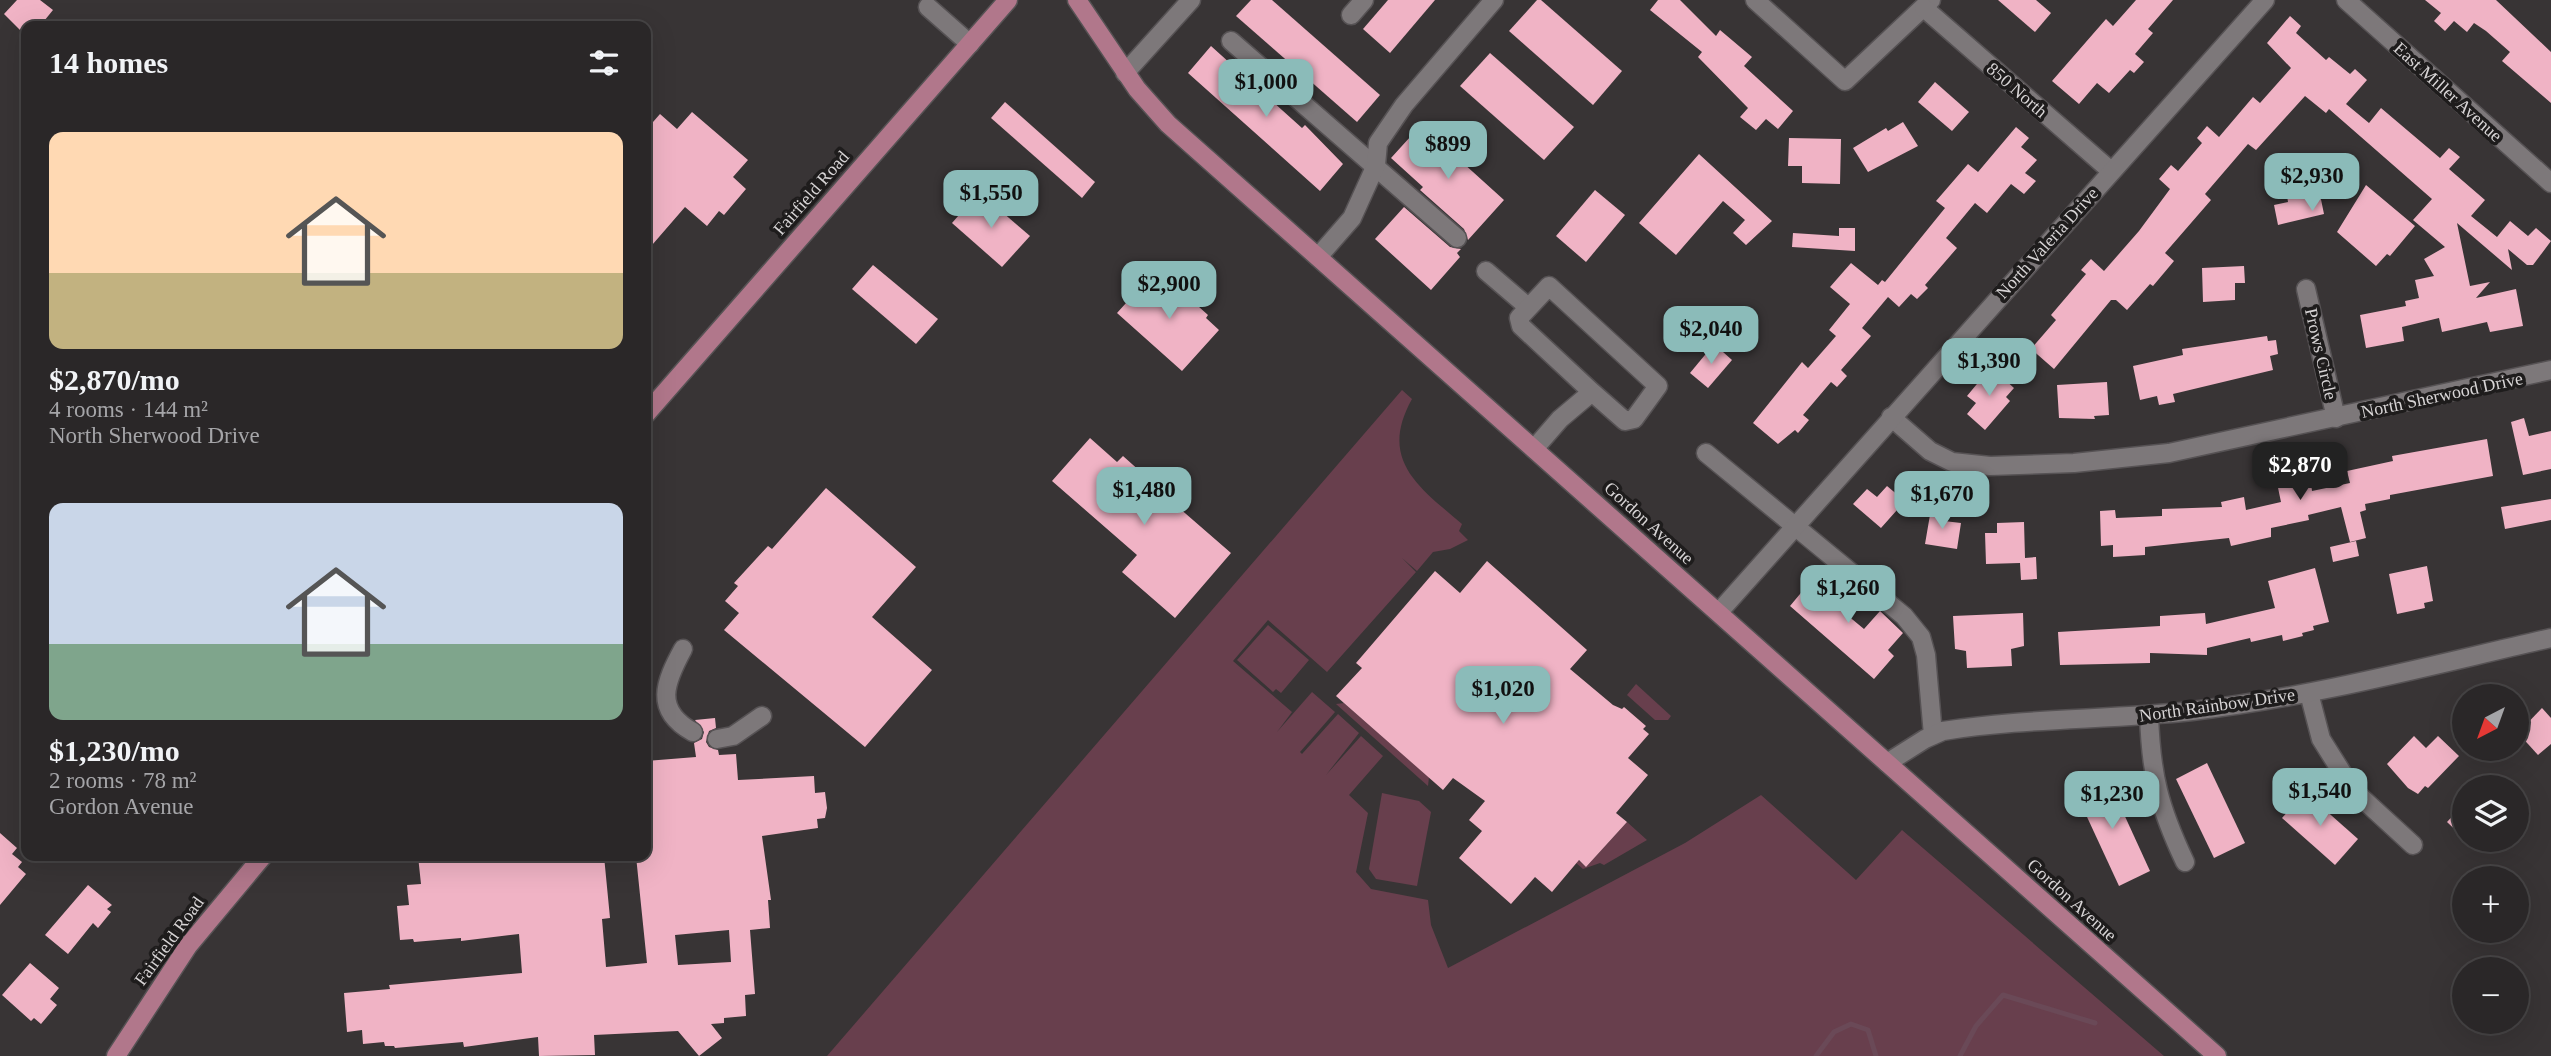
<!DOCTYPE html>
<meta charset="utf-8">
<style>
body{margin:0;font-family:Georgia,serif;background:#322f30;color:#f1f3f6;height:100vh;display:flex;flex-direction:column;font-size:26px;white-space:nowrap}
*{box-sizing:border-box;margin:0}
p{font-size:23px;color:#a5a5a8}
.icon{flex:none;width:38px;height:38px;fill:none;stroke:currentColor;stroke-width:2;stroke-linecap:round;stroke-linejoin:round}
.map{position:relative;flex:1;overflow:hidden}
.side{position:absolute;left:21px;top:21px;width:630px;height:840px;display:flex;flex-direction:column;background:#2a2728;border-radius:14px;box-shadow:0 7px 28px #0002,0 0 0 2px #464445}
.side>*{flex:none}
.needle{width:46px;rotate:221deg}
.tools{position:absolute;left:2452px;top:684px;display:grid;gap:14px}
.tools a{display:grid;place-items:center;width:77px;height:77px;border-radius:50%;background:#2a2728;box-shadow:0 7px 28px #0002,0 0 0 2px #464445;font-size:35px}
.price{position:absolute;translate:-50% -60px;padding:0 16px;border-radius:14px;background:#8bbbb9;color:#111;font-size:23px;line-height:46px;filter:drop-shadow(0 2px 4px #0008)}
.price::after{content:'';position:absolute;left:50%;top:42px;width:21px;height:16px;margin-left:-10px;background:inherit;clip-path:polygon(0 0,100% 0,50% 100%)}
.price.selected{background:#222;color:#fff}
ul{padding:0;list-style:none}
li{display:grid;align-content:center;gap:14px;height:371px;padding:0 28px}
li span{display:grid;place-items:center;height:217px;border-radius:14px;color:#555}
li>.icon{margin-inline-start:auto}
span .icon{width:126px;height:126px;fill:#fffc;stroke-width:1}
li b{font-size:30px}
h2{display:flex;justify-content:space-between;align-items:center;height:84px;padding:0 28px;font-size:30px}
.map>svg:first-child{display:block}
.green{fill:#683f4d}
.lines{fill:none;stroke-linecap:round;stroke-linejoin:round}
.stream{stroke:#6a4957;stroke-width:5}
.building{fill:#f0b3c5;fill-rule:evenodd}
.minor-casing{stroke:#565254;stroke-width:21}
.major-casing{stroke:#565254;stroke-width:21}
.minor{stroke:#7d787a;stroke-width:18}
.major{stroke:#b1778b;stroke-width:18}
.labels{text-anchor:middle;stroke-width:7;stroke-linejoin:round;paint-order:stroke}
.street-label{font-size:18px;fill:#d7d4d5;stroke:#1e1c1c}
</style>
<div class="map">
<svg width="2551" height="1056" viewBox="0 0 2551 1056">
<rect width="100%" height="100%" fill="#383435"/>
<g class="green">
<path d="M 1402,390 L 1412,399 C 1378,460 1419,487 1462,524 L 1459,531 L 1468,540 L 1450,549 L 1433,552 L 1417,571 L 1402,558 L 1416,572 L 1327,672 L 1268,620 L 1233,661 L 1292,712 L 1277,732 L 1312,692 L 1335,712 L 1300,752 L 1302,754 L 1338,714 L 1359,733 L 1326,775 L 1361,736 L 1383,756 L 1349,795 L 1368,813 L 1356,872 L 1371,889 L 1428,900 L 1431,925 L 1448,968 L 1685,843 L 1761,795 L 1856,880 L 1902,830 L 2164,1056 L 827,1056 Z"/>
<polygon points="1268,625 1309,660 1281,693 1276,689 1273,692 1237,660"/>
<polygon points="1636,684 1671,716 1668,720 1655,720 1627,695"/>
<polygon points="1344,703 1429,777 1428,786 1336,704"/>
<polygon points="1382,793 1419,801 1431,812 1417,886 1376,879 1369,869"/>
<polygon points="1627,822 1647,840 1604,865 1600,863 1583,869 1560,849 1562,846 1586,867"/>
</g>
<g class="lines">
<g class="stream">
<polyline points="1816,1056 1834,1032 1851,1024 1868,1030 1876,1056"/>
<polyline points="1960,1056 1976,1026 2003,995 2095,1023"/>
</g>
</g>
<g class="building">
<polygon points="17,0 40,0 53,10 40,26 26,26 26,36 4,14"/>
<polygon points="1251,0 1272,0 1380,95 1357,122 1236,16"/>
<polygon points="1388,0 1435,0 1390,53 1363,29"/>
<polygon points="1537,0 1541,0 1622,71 1593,105 1509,31"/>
<polygon points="1658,0 1680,0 1716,36 1720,30 1752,57 1744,66 1793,111 1778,129 1766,119 1756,130 1740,117 1748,108 1698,57 1702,52 1650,10"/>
<polygon points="1998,0 2036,0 2051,13 2035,32"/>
<polygon points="2136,0 2173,0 2148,29 2153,33 2135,54 2144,62 2134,73 2130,70 2109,93 2097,83 2079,104 2052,81 2106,19 2113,26"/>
<polygon points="2425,0 2496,0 2551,52 2551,103 2502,61 2510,52 2486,31 2474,23 2467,32 2454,21 2445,31 2434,21 2441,13"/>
<polygon points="2290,16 2301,26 2296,33 2326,60 2329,57 2350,74 2355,69 2367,80 2346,104 2369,123 2381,108 2440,158 2449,148 2460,157 2449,169 2485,200 2471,216 2497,237 2510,221 2528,236 2536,228 2551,241 2533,265 2527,265 2508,249 2512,270 2457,223 2470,286 2490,282 2476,298 2516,289 2523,326 2490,332 2487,322 2442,332 2439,318 2402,327 2404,341 2366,348 2360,315 2406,306 2405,301 2419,298 2415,280 2434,276 2424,259 2445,247 2413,220 2432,199 2329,109 2326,113 2305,96 2256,150 2248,144 2205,194 2211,200 2165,253 2174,261 2153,286 2150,284 2127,310 2116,300 2111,300 2054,369 2031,349 2056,320 2051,315 2086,274 2081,270 2091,259 2104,271 2139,231 2170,189 2159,179 2171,165 2178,171 2202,143 2197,138 2207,126 2219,137 2253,97 2260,103 2291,68 2267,43"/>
<polygon points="1211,46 1302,128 1305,125 1343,164 1320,191 1188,73"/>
<polygon points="1490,53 1574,127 1544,160 1460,86"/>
<polygon points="1935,82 1969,112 1952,131 1918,102"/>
<polygon points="1005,102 1095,182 1082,198 991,118"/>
<polygon points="692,112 748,160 733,177 746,189 724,215 719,211 707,226 685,207 646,252 646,130 660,114 677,129"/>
<polygon points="1903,122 1918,146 1868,172 1853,148 1886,128 1888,131"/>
<polygon points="1421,125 1504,200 1468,240 1464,229 1420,190 1423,187 1391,158"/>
<polygon points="2016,127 2029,138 2021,147 2037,160 2025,173 2036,181 2024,194 2011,184 1987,213 1975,203 1946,238 1957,248 1925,285 1928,288 1917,299 1911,294 1899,307 1888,297 1862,328 1871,336 1841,370 1847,376 1837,387 1831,382 1803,415 1809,420 1798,433 1795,430 1778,444 1753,423 1802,362 1808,368 1836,336 1829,330 1850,304 1830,287 1851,263 1878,285 1882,280 1885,282 1945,208 1936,201 1968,164 1978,172"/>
<polygon points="1789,138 1841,139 1840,184 1802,183 1802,166 1788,166"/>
<polygon points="1699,154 1772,221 1746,245 1733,233 1745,220 1723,201 1676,255 1639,223"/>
<polygon points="2302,180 2317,180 2324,214 2278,225 2274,205 2288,202 2285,183"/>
<polygon points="2366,185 2415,226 2390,256 2387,254 2376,266 2337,232"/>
<polygon points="1595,190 1625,215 1586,262 1556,236"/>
<polygon points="979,192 1030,236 1002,267 952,223"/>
<polygon points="1404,207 1450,247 1461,249 1457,253 1460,257 1431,290 1375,239"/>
<polygon points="1839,228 1855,228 1855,251 1792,247 1793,233 1839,236"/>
<polygon points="873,265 938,319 916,344 852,289"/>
<polygon points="2244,266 2245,283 2235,283 2235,300 2203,302 2202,268"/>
<polygon points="1154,272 1167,284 1170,281 1208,315 1206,318 1219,330 1182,371 1117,313"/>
<polygon points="2267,336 2268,341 2276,340 2278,354 2270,356 2273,370 2173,394 2175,402 2159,405 2157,396 2140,400 2133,366 2183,355 2182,349"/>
<polygon points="1714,344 1732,360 1708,388 1690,373"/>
<polygon points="1991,367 2014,388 2006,397 2010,401 1985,430 1967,414 1976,403 1967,396"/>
<polygon points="2107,382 2109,415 2094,416 2095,419 2059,418 2057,385"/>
<polygon points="2524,418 2529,436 2551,431 2551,469 2523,475 2511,422"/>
<polygon points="1090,438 1117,462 1123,456 1151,481 1146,488 1173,511 1178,507 1231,553 1175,618 1122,572 1137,555 1052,481"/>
<polygon points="2487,439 2493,476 2390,495 2390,499 2365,504 2366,510 2360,512 2366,538 2350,542 2341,507 2308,515 2309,520 2271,528 2271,537 2231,546 2229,538 2145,547 2145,555 2113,557 2113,545 2101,546 2100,511 2115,510 2116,518 2162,516 2162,509 2222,507 2221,502 2244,497 2246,510 2281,502 2277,483 2294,479 2296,487 2311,483 2312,491 2350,483 2347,471 2393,461 2392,456"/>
<polygon points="1887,486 1905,501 1881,528 1853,504 1867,489 1877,497"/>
<polygon points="826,488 916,567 872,617 932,670 865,747 724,630 739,613 725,601 738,586 734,583 768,546 772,549"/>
<polygon points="2551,499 2551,520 2505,529 2501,507"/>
<polygon points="1931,509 1945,511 1944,521 1961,523 1957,549 1925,544"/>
<polygon points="2024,522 2025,558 2036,557 2037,579 2021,580 2020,563 1986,564 1985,533 1997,533 1997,523"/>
<polygon points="2356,541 2359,556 2333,562 2330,547"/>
<polygon points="1487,561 1587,650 1570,669 1613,705 1622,709 1624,707 1646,726 1643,729 1649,734 1628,758 1648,775 1616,813 1627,822 1586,867 1579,860 1552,892 1535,877 1511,904 1459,858 1482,831 1469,820 1485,801 1453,778 1443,790 1336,696 1362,668 1356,663 1435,571 1460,593"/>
<polygon points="2427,566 2433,601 2424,603 2425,608 2397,614 2389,574"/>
<polygon points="2315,568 2329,622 2313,626 2314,630 2302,633 2303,636 2283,641 2282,635 2251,642 2250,638 2207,648 2207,655 2150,653 2150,663 2060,665 2058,632 2160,626 2160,616 2205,613 2206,624 2275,608 2268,581"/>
<polygon points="1832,571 1857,592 1841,610 1864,629 1880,611 1903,633 1888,650 1894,656 1874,679 1790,606 1810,582 1817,589"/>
<polygon points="2023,613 2024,646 2011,649 2012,666 1967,668 1966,651 1955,649 1953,616"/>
<polygon points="2542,708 2551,718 2551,744 2538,755 2518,733"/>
<path d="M 715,718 L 716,728 L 709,731 L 706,742 L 709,747 L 718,750 L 719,755 L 736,754 L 738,780 L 814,776 L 815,793 L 825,792 L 827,808 L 825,818 L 817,819 L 818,828 L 762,836 L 771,900 L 768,900 L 770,928 L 750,930 L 755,994 L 745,995 L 746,1016 L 724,1018 L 724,1023 L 711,1024 L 722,1038 L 699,1056 L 678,1031 L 594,1035 L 595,1055 L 539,1056 L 538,1037 L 464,1047 L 463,1042 L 395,1048 L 394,1046 L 385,1046 L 384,1042 L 363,1044 L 362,1030 L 347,1032 L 344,993 L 390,989 L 389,985 L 522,973 L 519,934 L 461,941 L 461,938 L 414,942 L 413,939 L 400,940 L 397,906 L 409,905 L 407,885 L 421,884 L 418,856 L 604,856 L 610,918 L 602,919 L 606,967 L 647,963 L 636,856 L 646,856 L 646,761 L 696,757 L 694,743 L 702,739 L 704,732 L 695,720 ZM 729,930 L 731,962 L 678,965 L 675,935 Z"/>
<polygon points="2414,736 2426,748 2438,736 2459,756 2428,788 2425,786 2418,794 2408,788 2387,764"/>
<polygon points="2207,763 2245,843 2214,858 2176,779"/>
<polygon points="2106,775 2150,871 2119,886 2075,791"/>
<polygon points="2305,792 2358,839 2335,865 2282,818"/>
<polygon points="2464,804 2464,838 2447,822"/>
<polygon points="0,833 17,848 12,854 22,862 18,867 26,874 0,905"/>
<polygon points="88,885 112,905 107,909 111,912 98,928 93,923 68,954 45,935"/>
<polygon points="30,963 59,988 50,999 57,1005 41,1024 34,1018 31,1021 2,995"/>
</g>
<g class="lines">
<defs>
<g id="minor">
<polyline points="1755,0 1845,81 1931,0"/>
<polyline points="2346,0 2551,183"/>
<polyline points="928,7 970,44"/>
<polyline points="1924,8 2111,171"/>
<polyline points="1351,15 1364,0"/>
<polyline points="1231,41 1457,238"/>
<polyline points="1125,73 1191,0"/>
<polyline points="1318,257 1352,218 1376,165 1378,143 1404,105 1494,0"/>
<polyline points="1486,271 1528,307"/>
<polyline points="2306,289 2336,418"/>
<polyline points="1891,417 1930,451 1952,462 1990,466 2074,463 2169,453 2551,370"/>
<polyline points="1534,449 1560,419 1592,392 1625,421 1634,419 1658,386 1549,286 1519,318 1521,326 1592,392"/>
<polyline points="1706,453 1904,616 1921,637 1926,655 1933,735"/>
<polyline points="1719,612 2265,0"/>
<path d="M 683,649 C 665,682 653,710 693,732"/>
<polyline points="2309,693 2321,739 2353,790 2413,845"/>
<path d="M 2149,715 C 2151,775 2159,807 2185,862"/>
<polyline points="717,739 733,736 762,716"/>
<path d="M 1887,763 L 1925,739 L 1943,731 C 2023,718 2110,720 2192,711 C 2313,697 2432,665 2551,638"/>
</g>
<g id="major">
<polyline points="1077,0 1137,89 1168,124 2217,1056"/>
<polyline points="646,414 1008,0"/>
<polyline points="116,1056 188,946 263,856"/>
</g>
</defs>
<use href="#minor" class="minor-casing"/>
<use href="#major" class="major-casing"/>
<use href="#minor" class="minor"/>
<use href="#major" class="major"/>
</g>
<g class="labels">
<g class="street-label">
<text transform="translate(2017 90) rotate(41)" y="6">850 North</text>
<text transform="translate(2448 92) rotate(42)" y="6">East Miller Avenue</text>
<text transform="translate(811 193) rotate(-49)" y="6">Fairfield Road</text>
<text transform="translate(2047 243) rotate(-48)" y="6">North Valeria Drive</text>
<text transform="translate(2321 354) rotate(77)" y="6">Prows Circle</text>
<text transform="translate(2442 395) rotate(-12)" y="6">North Sherwood Drive</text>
<text transform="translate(1649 523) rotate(42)" y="6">Gordon Avenue</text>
<text transform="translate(2217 705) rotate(-8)" y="6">North Rainbow Drive</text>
<text transform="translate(2072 900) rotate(42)" y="6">Gordon Avenue</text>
<text transform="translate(169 941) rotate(-54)" y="6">Fairfield Road</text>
</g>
</g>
</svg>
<div class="tools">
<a><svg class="needle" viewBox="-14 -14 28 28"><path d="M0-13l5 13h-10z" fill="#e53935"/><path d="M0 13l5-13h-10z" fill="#a5a5a8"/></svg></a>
<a><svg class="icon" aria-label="layers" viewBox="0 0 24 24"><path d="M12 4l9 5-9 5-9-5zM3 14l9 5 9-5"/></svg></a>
<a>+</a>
<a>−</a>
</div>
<b class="price" style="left:1266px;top:119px">$1,000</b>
<b class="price" style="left:1448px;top:181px">$899</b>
<b class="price" style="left:2312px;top:213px">$2,930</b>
<b class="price" style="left:991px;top:230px">$1,550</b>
<b class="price" style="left:1169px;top:321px">$2,900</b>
<b class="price" style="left:1711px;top:366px">$2,040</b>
<b class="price" style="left:1989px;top:398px">$1,390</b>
<b class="price selected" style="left:2300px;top:502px">$2,870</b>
<b class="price" style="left:1144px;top:527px">$1,480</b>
<b class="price" style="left:1942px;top:531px">$1,670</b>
<b class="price" style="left:1848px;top:625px">$1,260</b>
<b class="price" style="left:1503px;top:726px">$1,020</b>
<b class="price" style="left:2320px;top:828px">$1,540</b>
<b class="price" style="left:2112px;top:831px">$1,230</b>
<section class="side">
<h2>14 homes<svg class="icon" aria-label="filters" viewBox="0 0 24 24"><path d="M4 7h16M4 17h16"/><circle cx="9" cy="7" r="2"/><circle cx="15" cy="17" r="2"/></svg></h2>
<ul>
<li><span style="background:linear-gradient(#ffd9b3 65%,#c2b280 0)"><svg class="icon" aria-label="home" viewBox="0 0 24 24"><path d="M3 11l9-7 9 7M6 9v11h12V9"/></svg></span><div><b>$2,870/mo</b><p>4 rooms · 144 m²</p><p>North Sherwood Drive</p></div></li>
<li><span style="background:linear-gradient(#c9d6e8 65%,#7fa58c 0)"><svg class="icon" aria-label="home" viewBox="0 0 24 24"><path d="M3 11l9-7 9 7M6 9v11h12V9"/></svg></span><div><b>$1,230/mo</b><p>2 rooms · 78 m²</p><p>Gordon Avenue</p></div></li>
</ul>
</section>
</div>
